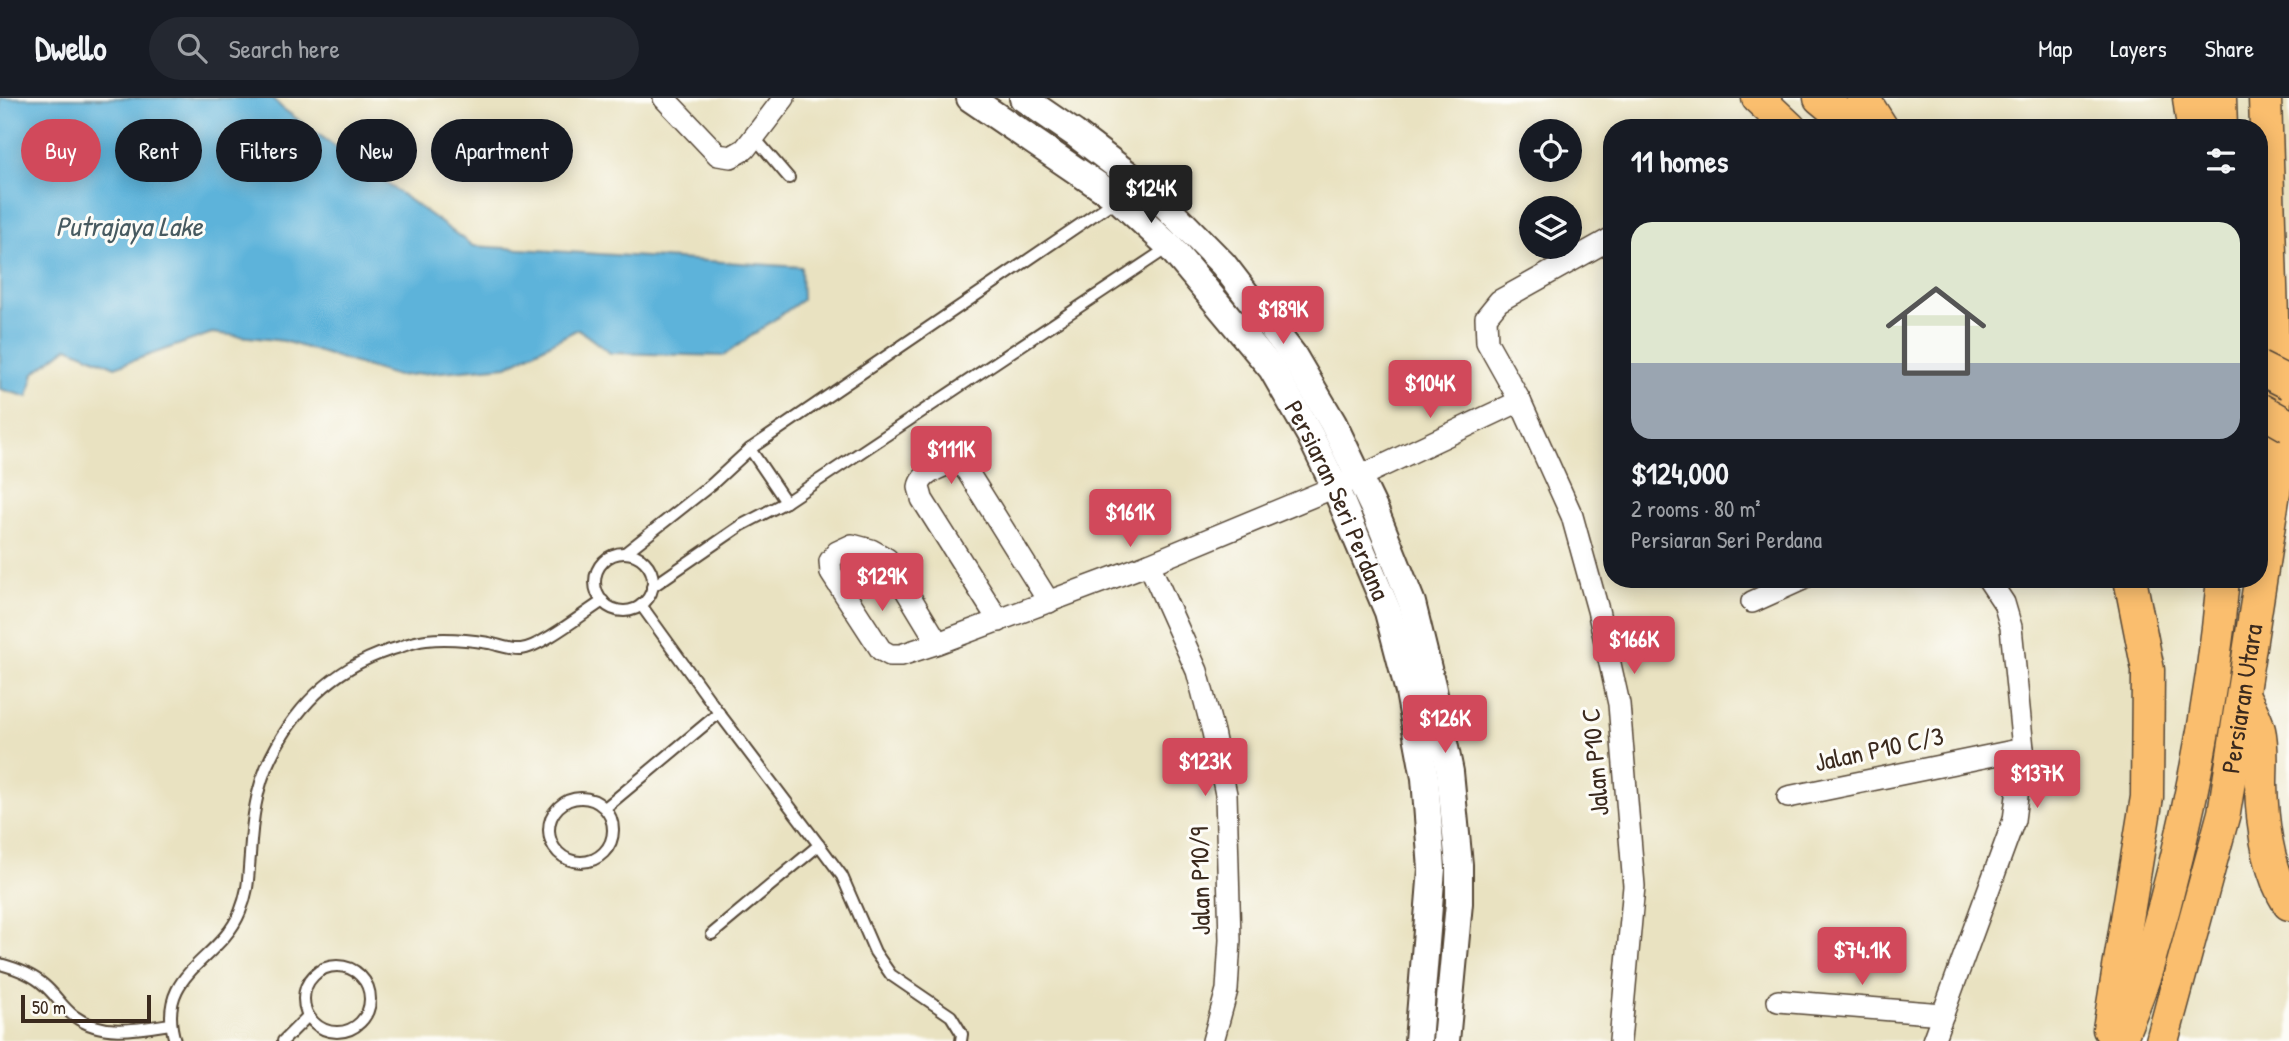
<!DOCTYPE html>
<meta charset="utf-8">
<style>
body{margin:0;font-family:"Patrick Hand",sans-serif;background:#242831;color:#f1f3f6;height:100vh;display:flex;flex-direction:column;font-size:26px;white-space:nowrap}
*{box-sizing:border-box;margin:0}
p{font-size:23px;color:#9ea1a6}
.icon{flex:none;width:38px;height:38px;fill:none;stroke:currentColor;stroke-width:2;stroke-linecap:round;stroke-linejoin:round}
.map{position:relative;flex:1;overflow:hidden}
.panel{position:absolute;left:1603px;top:21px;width:665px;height:469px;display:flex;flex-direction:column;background:#171b24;border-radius:28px;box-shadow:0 4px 18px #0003}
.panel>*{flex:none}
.banner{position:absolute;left:21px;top:21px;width:665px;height:63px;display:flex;gap:14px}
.tools{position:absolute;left:1519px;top:21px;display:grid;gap:14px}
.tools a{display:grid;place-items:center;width:63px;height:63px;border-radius:50%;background:#171b24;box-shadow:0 4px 18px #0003;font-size:35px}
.scale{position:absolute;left:21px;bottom:18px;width:130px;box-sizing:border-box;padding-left:7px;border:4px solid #3b2a1e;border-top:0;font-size:19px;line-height:24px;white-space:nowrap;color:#3b2a1e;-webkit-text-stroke:5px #fdfcf7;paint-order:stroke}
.price{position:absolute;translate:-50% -60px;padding:0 16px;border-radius:7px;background:#d1495b;color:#fff;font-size:23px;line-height:46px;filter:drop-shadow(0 2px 4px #0008)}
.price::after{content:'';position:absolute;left:50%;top:42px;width:21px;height:16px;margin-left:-10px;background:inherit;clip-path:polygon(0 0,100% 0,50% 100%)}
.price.on{background:#222;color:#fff}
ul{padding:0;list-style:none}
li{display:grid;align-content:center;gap:14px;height:371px;padding:0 28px}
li+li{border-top:2px solid #363941}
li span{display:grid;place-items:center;height:217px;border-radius:21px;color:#555}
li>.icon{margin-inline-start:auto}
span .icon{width:126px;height:126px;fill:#fffc;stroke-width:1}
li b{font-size:30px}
h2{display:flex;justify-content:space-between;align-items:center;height:84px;padding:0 28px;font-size:30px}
.chip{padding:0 24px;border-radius:32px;background:#171b24;box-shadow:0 4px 18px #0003;font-size:24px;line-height:63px}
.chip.on{background:#d1495b;color:#fff}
header{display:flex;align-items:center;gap:42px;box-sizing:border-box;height:98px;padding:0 35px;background:#171b24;border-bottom:2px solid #363941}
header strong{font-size:33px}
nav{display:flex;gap:38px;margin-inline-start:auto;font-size:24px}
.search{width:490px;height:63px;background:#242831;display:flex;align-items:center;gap:18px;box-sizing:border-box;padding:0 24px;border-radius:38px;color:#9ea1a6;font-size:26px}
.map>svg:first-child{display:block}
.water{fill:#5db3da;stroke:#4c6e7c;stroke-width:2}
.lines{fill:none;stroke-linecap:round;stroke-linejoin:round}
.service-casing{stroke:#554636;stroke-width:14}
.minor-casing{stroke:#554636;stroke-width:24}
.tertiary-casing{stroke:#554636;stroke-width:30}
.primary-casing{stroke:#554636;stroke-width:35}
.service{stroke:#fff;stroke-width:10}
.minor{stroke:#fff;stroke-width:21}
.tertiary{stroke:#fff;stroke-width:26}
.primary{stroke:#fabe6e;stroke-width:32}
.primary-bridge-casing{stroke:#554636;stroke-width:35;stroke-linecap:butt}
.primary-bridge{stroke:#fabe6e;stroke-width:32}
.labels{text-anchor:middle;stroke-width:6;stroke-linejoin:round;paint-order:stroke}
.street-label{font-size:26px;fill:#3b2a1e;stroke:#fdfcf7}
.water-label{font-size:28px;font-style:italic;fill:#475a60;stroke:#fdfcf7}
</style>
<header>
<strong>Dwello</strong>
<div class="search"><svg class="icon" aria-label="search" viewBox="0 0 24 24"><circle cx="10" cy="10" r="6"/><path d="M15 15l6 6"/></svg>Search here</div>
<nav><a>Map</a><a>Layers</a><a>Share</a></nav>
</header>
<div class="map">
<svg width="2289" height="943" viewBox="0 0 2289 943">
<rect width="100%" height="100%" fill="#fdfcf7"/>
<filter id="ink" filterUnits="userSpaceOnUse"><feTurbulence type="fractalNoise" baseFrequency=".0143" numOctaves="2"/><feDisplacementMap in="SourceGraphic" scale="14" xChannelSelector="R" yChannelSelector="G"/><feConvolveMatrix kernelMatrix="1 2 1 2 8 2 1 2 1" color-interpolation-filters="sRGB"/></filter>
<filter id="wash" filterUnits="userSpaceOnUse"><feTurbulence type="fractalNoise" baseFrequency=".00686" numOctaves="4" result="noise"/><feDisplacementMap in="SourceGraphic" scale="28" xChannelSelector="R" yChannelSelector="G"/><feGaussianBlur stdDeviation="1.57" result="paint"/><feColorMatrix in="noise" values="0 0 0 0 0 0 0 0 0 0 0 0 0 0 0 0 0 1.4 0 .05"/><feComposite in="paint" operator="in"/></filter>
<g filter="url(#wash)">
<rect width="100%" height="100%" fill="#e9e2c1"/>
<polygon class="water" points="0,0 272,0 282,10 473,148 801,169 802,202 723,258 610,255 578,231 507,268 397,278 284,243 212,235 115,269 68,249 34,275 28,299 0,291"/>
</g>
<g filter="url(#ink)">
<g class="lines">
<defs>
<g id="service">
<polyline points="754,39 789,80"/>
<polyline points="750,351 786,404"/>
<polyline points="625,455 711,387 750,351 1116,102"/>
<circle cx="624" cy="484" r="29"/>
<polyline points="652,489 742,427 786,404 1169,149"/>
<circle cx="581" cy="732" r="32"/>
<polyline points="605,710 719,615 641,507"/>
<polyline points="819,747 842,778 875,854 891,877 951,918 962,936 961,943"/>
<polyline points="712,836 819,747 719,615"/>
<path d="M 0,866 C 15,870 32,876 44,887 C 55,896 63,910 74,918 C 102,939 139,931 170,926"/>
<circle cx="337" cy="901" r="33"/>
<path d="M 175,943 C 154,874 220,864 240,814 C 249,792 248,779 250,757 C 252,723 256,689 271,659 C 298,604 341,565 400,549 C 408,546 417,543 426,542 C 445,540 470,542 489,545 C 499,547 511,552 521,551 C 541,549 584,515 603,503"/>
<polyline points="283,943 308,918"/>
</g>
<g id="minor">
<polyline points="664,0 718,57 731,59 745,51 784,0"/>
<polyline points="1612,140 1499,203 1486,219 1487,244 1520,303 1572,418 1598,512 1619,606 1634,788 1620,943"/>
<polyline points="1149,466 1197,573 1213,634 1226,696 1230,842 1227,892 1213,943"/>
<polyline points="1752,504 1803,481"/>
<path d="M 999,523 L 922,401 C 922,398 919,391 919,389 C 921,375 948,364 960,365 L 967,373 L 1049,504"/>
<polyline points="938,545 887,461 871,452 852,447 837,454 830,463 831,475 881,552 890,557 901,557 938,545 1149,466 1359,379 1520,303"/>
<polyline points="1788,699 2023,651"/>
<polyline points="1778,903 1943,916"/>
<polyline points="1933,943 2014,722 2023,651 2011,529 2004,505 1988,481"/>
</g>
<g id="tertiary">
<path id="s1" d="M 970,0 L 1118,101 L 1170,149 L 1272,271 L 1310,337 L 1335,389 L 1388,514 L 1409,594 L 1425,680 L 1432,771 L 1418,943"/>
<polyline points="1023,0 1074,35 1155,97 1223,166 1293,257 1333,325 1376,415 1412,505 1432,587 1450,674 1459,767 1459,805 1446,943"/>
</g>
<g id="primary">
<polyline points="1758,0 1790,30"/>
<polyline points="1820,0 1856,30"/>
<polyline points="1863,0 1882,30"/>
<polyline points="2189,0 2193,30"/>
<polyline points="2220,0 2221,30"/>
<path d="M 2243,597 C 2249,608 2256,619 2259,632 C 2263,648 2261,669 2261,686 C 2262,725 2268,773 2289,806"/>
<polyline points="2109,931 2147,699 2148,572 2130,481"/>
<path d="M 2120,943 C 2129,917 2142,890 2149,863 C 2185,740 2212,608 2223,481"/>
<path id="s2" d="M 2162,943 L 2224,715 L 2277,375 L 2265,0"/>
</g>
</defs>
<use href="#service" class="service-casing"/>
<use href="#minor" class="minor-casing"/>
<use href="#tertiary" class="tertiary-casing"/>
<use href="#primary" class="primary-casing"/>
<use href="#service" class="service"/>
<use href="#minor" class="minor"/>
<use href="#tertiary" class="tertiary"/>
<use href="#primary" class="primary"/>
<defs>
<g id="primary-bridge">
<polyline points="2259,270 2289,285"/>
<polyline points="2259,311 2289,328"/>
</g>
</defs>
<use href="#primary-bridge" class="primary-bridge-casing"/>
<use href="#primary-bridge" class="primary-bridge"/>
</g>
</g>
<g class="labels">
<g class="street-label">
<text dy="9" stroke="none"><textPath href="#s1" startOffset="556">Persiaran Seri Perdana</textPath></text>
<text dy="9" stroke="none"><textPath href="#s2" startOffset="352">Persiaran Utara</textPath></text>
<text transform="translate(1879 651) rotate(-12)" y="9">Jalan P10 C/3</text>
<text transform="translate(1595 664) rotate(-95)" y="9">Jalan P10 C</text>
<text transform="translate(1200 783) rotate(-91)" y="9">Jalan P10/9</text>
</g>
<g class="water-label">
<text x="129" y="138">Putrajaya Lake</text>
</g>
</g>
</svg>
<div class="tools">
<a><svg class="icon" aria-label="locate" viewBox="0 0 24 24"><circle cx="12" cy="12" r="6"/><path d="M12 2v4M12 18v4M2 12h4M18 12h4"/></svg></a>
<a><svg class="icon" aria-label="layers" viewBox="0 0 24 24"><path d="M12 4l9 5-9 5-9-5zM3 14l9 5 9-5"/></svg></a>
</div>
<div class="scale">50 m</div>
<b class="price on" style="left:1151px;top:127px">$124K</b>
<b class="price" style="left:1283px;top:248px">$189K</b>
<b class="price" style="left:1430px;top:322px">$104K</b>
<b class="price" style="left:951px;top:388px">$111K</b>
<b class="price" style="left:1130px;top:451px">$161K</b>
<b class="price" style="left:882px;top:515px">$129K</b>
<b class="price" style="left:1634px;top:578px">$166K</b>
<b class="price" style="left:1445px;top:657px">$126K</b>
<b class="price" style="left:1205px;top:700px">$123K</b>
<b class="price" style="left:2037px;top:712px">$137K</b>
<b class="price" style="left:1862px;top:889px">$74.1K</b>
<div class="banner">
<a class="chip on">Buy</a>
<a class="chip">Rent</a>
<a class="chip">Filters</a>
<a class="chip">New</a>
<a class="chip">Apartment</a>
</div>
<section class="panel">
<h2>11 homes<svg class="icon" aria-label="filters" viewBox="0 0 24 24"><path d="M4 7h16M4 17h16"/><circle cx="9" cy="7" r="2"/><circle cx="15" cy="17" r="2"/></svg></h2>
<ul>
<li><span style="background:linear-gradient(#dfe7d0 65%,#9aa5b1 0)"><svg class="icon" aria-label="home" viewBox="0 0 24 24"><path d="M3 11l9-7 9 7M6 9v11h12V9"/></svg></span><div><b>$124,000</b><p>2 rooms · 80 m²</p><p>Persiaran Seri Perdana</p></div></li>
</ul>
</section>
</div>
